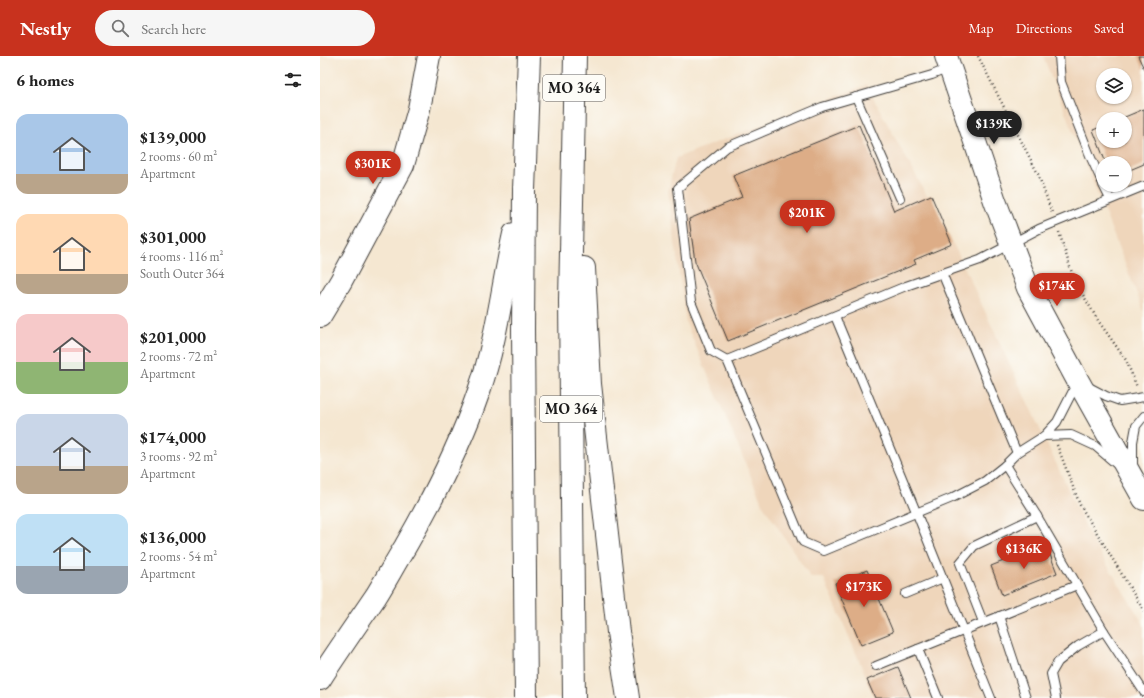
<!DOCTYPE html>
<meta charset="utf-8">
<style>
body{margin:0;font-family:"EB Garamond",serif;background:#f6f6f6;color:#222;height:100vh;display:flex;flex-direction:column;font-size:15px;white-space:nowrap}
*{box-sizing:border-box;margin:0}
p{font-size:13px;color:#767676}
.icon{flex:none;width:22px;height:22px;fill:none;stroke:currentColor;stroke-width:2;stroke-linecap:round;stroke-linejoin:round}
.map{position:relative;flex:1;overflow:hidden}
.panel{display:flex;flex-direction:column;background:#fff;width:320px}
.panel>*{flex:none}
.fabs{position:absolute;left:776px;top:12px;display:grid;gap:8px}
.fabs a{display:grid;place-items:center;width:36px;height:36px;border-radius:50%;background:#fff;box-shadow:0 1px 3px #0004;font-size:20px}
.price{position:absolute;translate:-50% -34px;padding:0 9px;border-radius:14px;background:#c8321e;color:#fff;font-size:13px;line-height:26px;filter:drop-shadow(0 1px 2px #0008)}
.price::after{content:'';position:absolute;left:50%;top:24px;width:12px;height:9px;margin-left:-6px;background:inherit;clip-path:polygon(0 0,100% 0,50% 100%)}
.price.selected{background:#222;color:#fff}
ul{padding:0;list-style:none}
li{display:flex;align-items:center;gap:12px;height:100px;padding:0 16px}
li span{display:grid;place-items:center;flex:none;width:112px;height:80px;border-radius:12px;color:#555}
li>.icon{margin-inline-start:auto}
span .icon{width:48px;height:48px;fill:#fffc;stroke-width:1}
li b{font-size:17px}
h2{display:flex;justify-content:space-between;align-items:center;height:48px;padding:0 16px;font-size:17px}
header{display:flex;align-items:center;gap:24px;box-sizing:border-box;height:56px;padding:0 20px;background:#c8321e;color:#fff}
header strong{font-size:19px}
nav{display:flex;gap:22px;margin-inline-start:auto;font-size:14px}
.search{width:280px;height:36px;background:#f6f6f6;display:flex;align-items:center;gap:10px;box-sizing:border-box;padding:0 14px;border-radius:22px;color:#767676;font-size:15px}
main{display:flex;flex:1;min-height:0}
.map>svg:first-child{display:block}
.built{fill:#efd6bb;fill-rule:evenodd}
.building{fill:#ddad87}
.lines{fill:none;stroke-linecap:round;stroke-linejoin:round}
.lane-casing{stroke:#3d3a37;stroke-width:10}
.secondary-casing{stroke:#3d3a37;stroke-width:24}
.highway-casing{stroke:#3d3a37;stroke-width:24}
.path{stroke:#3d3a37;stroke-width:2.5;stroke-dasharray:1 3;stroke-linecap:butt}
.lane{stroke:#fff;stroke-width:8}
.secondary{stroke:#fff;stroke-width:22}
.highway{stroke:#fff;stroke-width:22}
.labels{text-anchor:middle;stroke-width:3;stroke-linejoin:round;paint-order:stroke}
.shield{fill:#fdfcf7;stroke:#605f5e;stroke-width:1}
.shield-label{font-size:15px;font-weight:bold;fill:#1c1c1c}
</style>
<header>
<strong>Nestly</strong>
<div class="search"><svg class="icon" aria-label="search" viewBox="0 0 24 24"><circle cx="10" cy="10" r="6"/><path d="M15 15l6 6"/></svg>Search here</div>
<nav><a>Map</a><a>Directions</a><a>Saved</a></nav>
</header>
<main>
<section class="panel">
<h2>6 homes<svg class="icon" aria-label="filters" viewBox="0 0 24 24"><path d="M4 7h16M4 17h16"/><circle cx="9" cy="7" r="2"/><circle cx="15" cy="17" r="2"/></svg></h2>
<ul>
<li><span style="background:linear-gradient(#a9c7e8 75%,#b9a48a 0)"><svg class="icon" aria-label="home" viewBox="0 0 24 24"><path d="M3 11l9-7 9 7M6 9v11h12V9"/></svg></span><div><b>$139,000</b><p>2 rooms · 60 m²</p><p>Apartment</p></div></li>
<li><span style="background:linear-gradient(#ffd9b3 75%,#b9a48a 0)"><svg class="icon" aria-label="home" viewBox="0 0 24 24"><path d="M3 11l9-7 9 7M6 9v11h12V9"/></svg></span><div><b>$301,000</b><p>4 rooms · 116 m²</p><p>South Outer 364</p></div></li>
<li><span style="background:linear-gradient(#f6c9c9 60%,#8fb573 0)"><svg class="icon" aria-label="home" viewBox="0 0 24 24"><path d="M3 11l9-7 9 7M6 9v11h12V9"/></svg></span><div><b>$201,000</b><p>2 rooms · 72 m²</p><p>Apartment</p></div></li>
<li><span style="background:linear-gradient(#c9d6e8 65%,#b9a48a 0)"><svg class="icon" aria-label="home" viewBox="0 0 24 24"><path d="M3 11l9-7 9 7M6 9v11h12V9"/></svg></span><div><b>$174,000</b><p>3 rooms · 92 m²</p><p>Apartment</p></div></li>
<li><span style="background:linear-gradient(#bfe0f5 65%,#9aa5b1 0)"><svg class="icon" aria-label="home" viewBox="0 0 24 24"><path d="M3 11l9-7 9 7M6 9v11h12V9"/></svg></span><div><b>$136,000</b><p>2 rooms · 54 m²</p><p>Apartment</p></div></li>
</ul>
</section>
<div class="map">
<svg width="824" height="642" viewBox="0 0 824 642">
<rect width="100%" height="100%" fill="#fdfcf7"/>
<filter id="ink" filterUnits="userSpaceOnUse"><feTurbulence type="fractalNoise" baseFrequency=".025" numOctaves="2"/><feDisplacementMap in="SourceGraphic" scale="8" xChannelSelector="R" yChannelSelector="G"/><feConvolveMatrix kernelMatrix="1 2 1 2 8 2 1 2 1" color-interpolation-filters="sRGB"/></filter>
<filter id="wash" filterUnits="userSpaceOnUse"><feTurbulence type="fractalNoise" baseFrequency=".012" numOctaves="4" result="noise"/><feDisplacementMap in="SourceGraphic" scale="16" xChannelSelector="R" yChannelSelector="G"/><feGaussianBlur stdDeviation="0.9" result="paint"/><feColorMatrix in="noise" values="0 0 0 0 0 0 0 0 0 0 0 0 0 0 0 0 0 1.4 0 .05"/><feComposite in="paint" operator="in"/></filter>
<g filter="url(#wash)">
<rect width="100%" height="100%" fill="#f5e7d1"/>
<g class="built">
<path d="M 723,0 L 824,0 L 824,256 ZM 783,19 L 805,19 L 805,41 L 783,41 ZM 783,63 L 805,63 L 805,85 L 783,85 ZM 783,107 L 805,107 L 805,129 L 783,129 Z"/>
<polygon points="546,29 632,185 772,484 824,569 824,642 555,642 504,522 491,522 443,449 366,267 348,135 356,102"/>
</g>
<g id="blocks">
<g class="building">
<polygon points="818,0 824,0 824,13"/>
<polygon points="824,53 824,108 805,116 805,107 786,107 773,74 783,70 783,85 805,85 805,63 800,63"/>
<polygon points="539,69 574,155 611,139 632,188 594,204 596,208 408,285 375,205 369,163 422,141 413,120"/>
<polygon points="726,488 737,517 682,539 671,510"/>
<polygon points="547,514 573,576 541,589 515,527"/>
<polygon points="578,611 591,642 555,642 547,624"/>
</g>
</g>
</g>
<g filter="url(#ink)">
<use href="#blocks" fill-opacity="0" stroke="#3d3a37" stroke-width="1"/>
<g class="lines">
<defs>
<g id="lane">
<polyline points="739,0 741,26 771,102 783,128"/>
<polyline points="629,12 612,19 502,51 407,91 358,132 371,246 391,295 407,304 483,486 504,495 632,442 665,425 685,409 697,397 724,380 737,366 757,327"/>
<polyline points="536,41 580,142"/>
<polyline points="783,129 790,143"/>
<polyline points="622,217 697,397"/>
<polyline points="515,260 597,458 671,642"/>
<polyline points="407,304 586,230 660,204 719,173 824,130"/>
<polyline points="767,330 786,340 800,345 824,341"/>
<polyline points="724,380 751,379 775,390 795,407"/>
<polyline points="685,409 717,460 784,575 824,636"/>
<polyline points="813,411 813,386 816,370 824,360"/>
<polyline points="585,538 623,522"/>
<polyline points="679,560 706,642"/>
<polyline points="663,566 640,507 654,490 717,460"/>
<polyline points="556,610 598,593"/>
<polyline points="618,642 598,593 757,529"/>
<polyline points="736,642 731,618 738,606 758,590 784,575"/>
</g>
<g id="secondary">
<polyline points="626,0 675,145 708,232 758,325 824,443"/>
<polyline points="0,260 21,225 83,109 99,53 109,0"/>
</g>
<g id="highway">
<polyline points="264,212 270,328 298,576 308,642"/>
<path d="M 0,623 C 18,595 37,568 56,540 C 66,524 75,507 85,491 C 114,441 140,390 159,335 C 177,284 182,231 194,178"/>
<polyline points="206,642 203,274 204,134 209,0"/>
<polyline points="254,642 250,245 255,0"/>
</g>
</defs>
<use href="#lane" class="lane-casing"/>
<use href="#secondary" class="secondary-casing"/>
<use href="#highway" class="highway-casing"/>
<g class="path">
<polyline points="658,0 718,118 732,157"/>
<polyline points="739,176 750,211 756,227 779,266 806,304 817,331"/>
<polyline points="737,389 760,449 824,555"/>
</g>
<use href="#lane" class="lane"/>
<use href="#secondary" class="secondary"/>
<use href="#highway" class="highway"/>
</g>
</g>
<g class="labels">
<g class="shield">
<rect x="223" y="19" width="62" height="26" rx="3"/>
<rect x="220" y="340" width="62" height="26" rx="3"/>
</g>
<g class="shield-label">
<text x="254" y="37">MO 364</text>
<text x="251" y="358">MO 364</text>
</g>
</g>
</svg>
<div class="fabs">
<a><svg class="icon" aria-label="layers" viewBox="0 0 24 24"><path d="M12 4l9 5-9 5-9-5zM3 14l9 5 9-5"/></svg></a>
<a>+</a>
<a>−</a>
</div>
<b class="price selected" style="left:674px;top:89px">$139K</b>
<b class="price" style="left:53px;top:129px">$301K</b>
<b class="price" style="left:487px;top:178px">$201K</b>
<b class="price" style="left:737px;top:251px">$174K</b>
<b class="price" style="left:704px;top:514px">$136K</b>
<b class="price" style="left:544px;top:552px">$173K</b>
</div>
</main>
